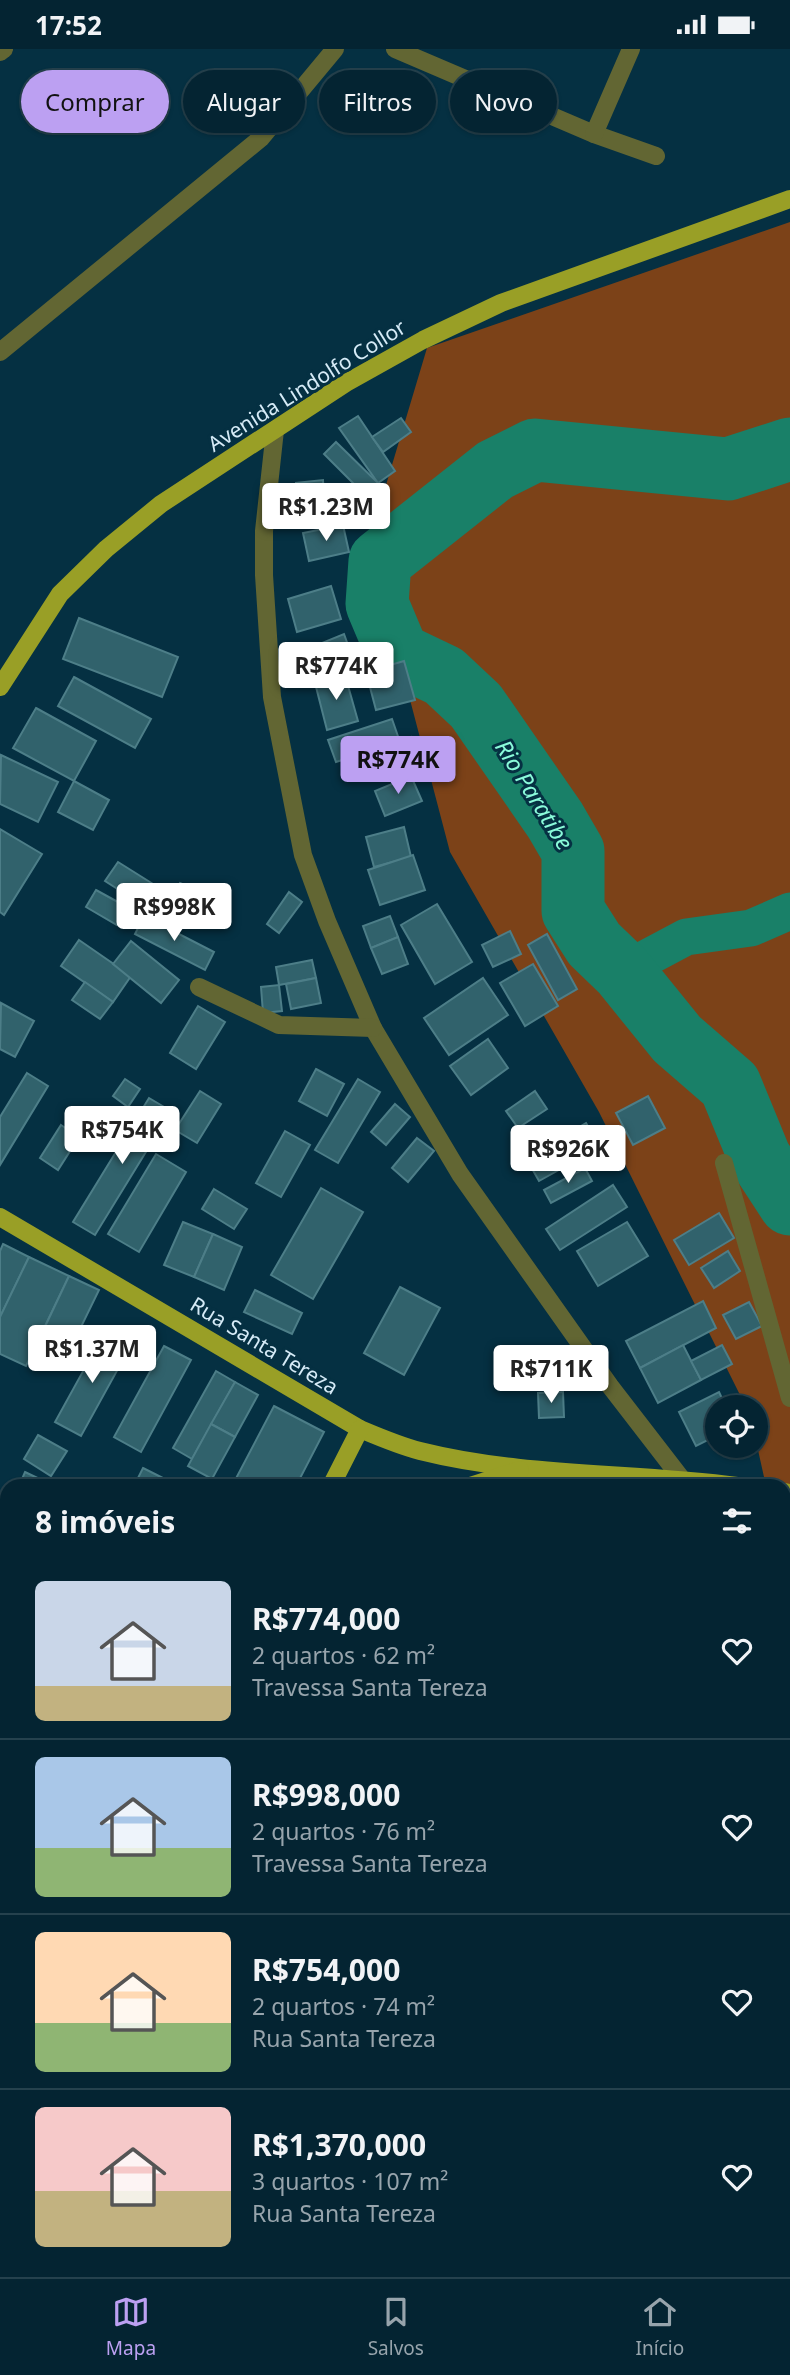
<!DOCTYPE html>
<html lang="pt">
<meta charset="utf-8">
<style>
body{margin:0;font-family:"Noto Sans",sans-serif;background:#12303e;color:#f1f3f6;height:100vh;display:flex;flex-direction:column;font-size:26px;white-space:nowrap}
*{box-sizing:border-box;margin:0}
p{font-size:23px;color:#97a4ac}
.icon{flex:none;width:38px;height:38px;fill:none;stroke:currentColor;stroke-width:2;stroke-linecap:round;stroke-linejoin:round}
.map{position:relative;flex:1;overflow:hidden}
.sheet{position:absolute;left:0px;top:1430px;width:791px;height:800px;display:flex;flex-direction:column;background:#042432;border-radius:21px 21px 0 0;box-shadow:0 2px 5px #0004,0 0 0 2px #25414d}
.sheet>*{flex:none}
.hud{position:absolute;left:21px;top:21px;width:749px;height:63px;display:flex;gap:14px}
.buttons{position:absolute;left:705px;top:1346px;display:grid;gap:14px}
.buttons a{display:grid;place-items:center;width:63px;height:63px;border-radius:50%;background:#042432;box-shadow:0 2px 5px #0004,0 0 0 2px #25414d;font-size:35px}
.price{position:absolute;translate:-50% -60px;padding:0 16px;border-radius:7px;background:#fff;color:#222;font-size:23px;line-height:46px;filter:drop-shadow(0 2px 4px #0008)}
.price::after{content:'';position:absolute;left:50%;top:42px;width:21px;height:16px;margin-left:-10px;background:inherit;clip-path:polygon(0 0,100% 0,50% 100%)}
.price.current{background:#bca0f2;color:#111}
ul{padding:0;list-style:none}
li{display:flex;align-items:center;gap:21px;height:175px;padding:0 35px}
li+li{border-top:2px solid #25414d}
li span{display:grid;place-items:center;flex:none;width:196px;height:140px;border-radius:10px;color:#555}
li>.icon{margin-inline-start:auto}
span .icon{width:84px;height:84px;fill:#fffc;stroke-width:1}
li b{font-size:30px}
h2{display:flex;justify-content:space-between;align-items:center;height:84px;padding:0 35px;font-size:30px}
.tag{padding:0 24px;border-radius:32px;background:#042432;box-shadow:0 2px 5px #0004,0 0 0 2px #25414d;font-size:24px;line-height:63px}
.tag.current{background:#bca0f2;color:#111}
.status{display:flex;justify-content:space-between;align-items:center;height:49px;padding:0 35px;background:#042432;direction:ltr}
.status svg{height:19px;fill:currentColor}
.tabs{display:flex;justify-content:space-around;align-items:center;height:98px;border-top:2px solid #25414d;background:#042432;font-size:19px;color:#97a4ac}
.tabs a{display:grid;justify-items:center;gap:4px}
.tabs .current{color:#bca0f2}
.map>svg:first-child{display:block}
.forest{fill:#7c4218}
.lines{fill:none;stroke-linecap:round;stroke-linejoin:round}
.canal{stroke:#198068;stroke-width:37}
.river{stroke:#198068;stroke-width:63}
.building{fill:#31626c;stroke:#4d7e88;stroke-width:2}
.minor{stroke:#626633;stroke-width:18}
.major{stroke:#999f26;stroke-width:18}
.labels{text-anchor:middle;stroke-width:6;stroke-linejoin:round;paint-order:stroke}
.street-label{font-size:21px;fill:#d6ebf7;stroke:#053042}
.water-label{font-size:23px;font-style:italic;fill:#8afbda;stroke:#053042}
</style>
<div class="status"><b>17:52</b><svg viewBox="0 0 49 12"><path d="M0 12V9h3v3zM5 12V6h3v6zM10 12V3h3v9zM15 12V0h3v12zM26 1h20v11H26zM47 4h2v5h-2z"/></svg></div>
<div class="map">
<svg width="790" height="2228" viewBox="0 0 790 2228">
<rect width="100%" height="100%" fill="#053042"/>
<g class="forest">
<polygon points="790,173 790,1549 784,1521 784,1437 766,1437 756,1392 756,1358 746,1358 599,1063 450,803 398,605 383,446 427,299"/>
<polygon points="790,1555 790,2228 0,2228 0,1823 7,1816 7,2222 784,2222 784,1557"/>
</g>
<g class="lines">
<polyline class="canal" points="622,922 686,888 751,879 790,862"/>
<g class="river">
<polyline points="790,400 728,420 535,401 495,421 380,512 377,555 398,605 444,627 476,657 555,771 573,802 573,862 594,895 622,922 677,990 730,1036 760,1109 790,1155"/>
<polyline points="784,2129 790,2124"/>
<polyline points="565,2228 578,2222"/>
</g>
</g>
<g class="building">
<polygon points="358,367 395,422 378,434 339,379"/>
<polygon points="401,369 411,383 383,403 372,388"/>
<polygon points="336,393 378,434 365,446 324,405"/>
<polygon points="323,431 324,448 298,451 296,434"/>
<polygon points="343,476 349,503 309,512 303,484"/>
<polygon points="331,537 341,570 297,583 288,550"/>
<polygon points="79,569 178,608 162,648 63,610"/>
<polygon points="344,585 353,610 310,627 300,603"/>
<polygon points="404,612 415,651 376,661 366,623"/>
<polygon points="345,626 358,672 327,681 315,634"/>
<polygon points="74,628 151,670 135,699 58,657"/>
<polygon points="36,659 96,692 74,732 13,699"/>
<polygon points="392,670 400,693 336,713 328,691"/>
<polygon points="411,688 418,709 377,724 369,702"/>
<polygon points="1,706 58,733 38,773 0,755"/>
<polygon points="411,727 422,752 385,767 375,742"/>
<polygon points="74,732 109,751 93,781 58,763"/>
<polygon points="404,778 411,808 374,818 366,788"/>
<polygon points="0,780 42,805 4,866 0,863"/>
<polygon points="413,806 425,841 380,856 368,821"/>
<polygon points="118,813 161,840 149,860 105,832"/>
<polygon points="180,834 214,850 204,870 170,854"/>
<polygon points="96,841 127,858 117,876 86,858"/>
<polygon points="289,843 302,853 279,884 267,875"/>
<polygon points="437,855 472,913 435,935 401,876"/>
<polygon points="144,867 214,903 205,921 135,885"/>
<polygon points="390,867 398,888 371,899 363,877"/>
<polygon points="510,882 521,905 493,918 482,896"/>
<polygon points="547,885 577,940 558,951 528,896"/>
<polygon points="398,888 408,915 382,925 371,899"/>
<polygon points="79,891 131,927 113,953 61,917"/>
<polygon points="131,892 179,931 161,954 113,915"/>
<polygon points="312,911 316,929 279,936 276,918"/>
<polygon points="533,915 558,957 525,977 500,934"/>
<polygon points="316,929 321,954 291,960 286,935"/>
<polygon points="483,929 508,966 449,1006 424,969"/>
<polygon points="85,933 113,953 100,970 72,951"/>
<polygon points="279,936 282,962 263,964 261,938"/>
<polygon points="1,954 34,972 15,1008 0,1000"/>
<polygon points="198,957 225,973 196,1020 170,1004"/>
<polygon points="488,990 508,1019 471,1046 450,1017"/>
<polygon points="316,1020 344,1035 327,1067 299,1052"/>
<polygon points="27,1024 48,1037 0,1116 0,1068"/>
<polygon points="125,1030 140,1040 128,1058 113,1047"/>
<polygon points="358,1030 380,1043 338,1114 315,1101"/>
<polygon points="200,1042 221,1055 197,1094 175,1081"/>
<polygon points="535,1042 547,1060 518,1079 506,1062"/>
<polygon points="648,1047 665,1079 633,1096 616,1064"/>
<polygon points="149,1049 171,1062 95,1186 73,1173"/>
<polygon points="395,1055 410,1068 386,1096 371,1083"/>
<polygon points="586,1074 600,1098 539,1132 526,1109"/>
<polygon points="61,1076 79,1088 58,1121 40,1109"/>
<polygon points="285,1082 310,1096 281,1148 256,1134"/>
<polygon points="417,1089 434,1102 408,1133 392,1119"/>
<polygon points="156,1105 186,1123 139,1203 108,1185"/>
<polygon points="585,1119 592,1132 551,1154 544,1141"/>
<polygon points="613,1136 627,1158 560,1201 546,1180"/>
<polygon points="321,1139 363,1163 313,1250 271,1226"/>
<polygon points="214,1140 247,1160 234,1180 202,1160"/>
<polygon points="719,1164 734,1189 689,1216 674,1191"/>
<polygon points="183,1173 213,1185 194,1228 164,1216"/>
<polygon points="627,1173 648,1207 598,1237 577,1202"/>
<polygon points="213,1185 242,1198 224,1241 194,1228"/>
<polygon points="3,1195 29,1208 0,1268 0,1202"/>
<polygon points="728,1202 740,1222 714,1239 701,1219"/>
<polygon points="29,1208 69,1227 26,1317 0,1305 0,1268"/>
<polygon points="69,1227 99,1241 62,1317 33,1303"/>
<polygon points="400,1238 440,1259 404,1326 364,1304"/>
<polygon points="255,1241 302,1264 292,1285 244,1263"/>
<polygon points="703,1252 716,1279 640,1319 626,1292"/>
<polygon points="749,1253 762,1277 736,1290 723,1266"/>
<polygon points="103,1286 129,1300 81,1387 55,1373"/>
<polygon points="683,1296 701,1331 658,1354 640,1319"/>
<polygon points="722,1296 732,1315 701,1331 691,1312"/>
<polygon points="164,1297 191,1311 141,1403 114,1388"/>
<polygon points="216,1322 235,1333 192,1410 173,1399"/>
<polygon points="235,1333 258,1346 235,1388 211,1375"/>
<polygon points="563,1343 564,1368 539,1369 538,1344"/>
<polygon points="719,1343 726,1358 718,1358 718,1386 696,1397 679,1363"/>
<polygon points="274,1357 324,1383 296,1437 232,1437"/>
<polygon points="211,1375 235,1388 212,1430 188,1417"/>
<polygon points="38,1386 67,1402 51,1427 24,1410"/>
<polygon points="143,1419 169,1432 167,1437 134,1437"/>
<polygon points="25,1423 44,1432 42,1437 19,1437"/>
<polygon points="0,1623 7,1630 7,1728 0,1721"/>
</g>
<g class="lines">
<g class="minor">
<polyline points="395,0 594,85 656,107"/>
<polyline points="0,3 4,0"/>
<polyline points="594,85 631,0"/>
<polyline points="0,303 261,89 335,0"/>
<polyline points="275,381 264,482 264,526 272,648 303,806 327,872 373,979 460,1125 610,1337 681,1429"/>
<polyline points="199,938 279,976 373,979"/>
<polyline points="724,1114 790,1349"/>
<polyline points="0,1789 7,1782"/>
</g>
<g class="major">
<polyline points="0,638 60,545 106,500 161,455 346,334 423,291 501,254 790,150"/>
<path d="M 0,1168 L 360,1380 C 379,1388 400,1397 420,1402 C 524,1428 632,1423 737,1437"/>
<polyline points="331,1437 360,1380"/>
<polyline points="470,1437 520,1421"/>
<polyline points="784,1443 790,1444"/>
<polyline points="0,1755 7,1761"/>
</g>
</g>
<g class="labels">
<g class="street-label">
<text transform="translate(307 337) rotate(-32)" y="7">Avenida Lindolfo Collor</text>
<text transform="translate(264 1297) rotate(31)" y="7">Rua Santa Tereza</text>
</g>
<g class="water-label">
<text transform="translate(534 746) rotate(58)" y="8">Rio Paratibe</text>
</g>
</g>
</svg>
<div class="buttons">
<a><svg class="icon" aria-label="locate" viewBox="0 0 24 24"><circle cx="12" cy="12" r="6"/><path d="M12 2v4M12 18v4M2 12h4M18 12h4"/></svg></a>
</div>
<b class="price" style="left:326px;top:494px">R$1.23M</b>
<b class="price" style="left:336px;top:653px">R$774K</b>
<b class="price current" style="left:398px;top:747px">R$774K</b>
<b class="price" style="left:174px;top:894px">R$998K</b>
<b class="price" style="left:122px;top:1117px">R$754K</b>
<b class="price" style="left:568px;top:1136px">R$926K</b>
<b class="price" style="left:92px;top:1336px">R$1.37M</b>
<b class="price" style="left:551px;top:1356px">R$711K</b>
<div class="hud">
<a class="tag current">Comprar</a>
<a class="tag">Alugar</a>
<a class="tag">Filtros</a>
<a class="tag">Novo</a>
</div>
<section class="sheet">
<h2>8 imóveis<svg class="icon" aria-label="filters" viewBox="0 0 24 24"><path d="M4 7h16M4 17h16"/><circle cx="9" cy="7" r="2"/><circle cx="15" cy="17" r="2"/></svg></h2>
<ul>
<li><span style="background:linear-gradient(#c9d6e8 75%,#c2b280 0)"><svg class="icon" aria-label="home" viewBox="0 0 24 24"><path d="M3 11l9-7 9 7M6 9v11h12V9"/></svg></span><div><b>R$774,000</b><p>2 quartos · 62 m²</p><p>Travessa Santa Tereza</p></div><svg class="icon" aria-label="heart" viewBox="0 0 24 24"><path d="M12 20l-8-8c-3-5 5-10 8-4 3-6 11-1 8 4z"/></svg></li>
<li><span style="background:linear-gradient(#a9c7e8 65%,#8fb573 0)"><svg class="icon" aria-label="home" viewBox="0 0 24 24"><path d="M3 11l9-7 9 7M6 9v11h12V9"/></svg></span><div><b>R$998,000</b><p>2 quartos · 76 m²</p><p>Travessa Santa Tereza</p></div><svg class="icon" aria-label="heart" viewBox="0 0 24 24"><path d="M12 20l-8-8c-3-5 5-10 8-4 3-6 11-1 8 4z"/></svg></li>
<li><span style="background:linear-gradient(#ffd9b3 65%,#8fb573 0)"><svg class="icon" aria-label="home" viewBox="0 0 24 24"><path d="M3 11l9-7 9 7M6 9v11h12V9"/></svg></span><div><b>R$754,000</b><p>2 quartos · 74 m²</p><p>Rua Santa Tereza</p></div><svg class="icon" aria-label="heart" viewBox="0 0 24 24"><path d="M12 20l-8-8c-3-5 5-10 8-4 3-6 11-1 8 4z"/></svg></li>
<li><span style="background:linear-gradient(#f6c9c9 60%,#c2b280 0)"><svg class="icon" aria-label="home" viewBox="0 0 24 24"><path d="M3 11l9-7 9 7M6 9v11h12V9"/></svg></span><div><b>R$1,370,000</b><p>3 quartos · 107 m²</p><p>Rua Santa Tereza</p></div><svg class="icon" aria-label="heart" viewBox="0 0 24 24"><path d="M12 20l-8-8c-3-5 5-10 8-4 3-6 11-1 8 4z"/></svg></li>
</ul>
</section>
</div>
<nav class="tabs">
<a class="current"><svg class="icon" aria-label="map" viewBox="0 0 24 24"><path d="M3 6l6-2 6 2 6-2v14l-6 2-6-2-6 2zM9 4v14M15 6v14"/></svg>Mapa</a>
<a><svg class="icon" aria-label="saved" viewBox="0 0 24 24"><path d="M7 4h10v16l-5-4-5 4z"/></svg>Salvos</a>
<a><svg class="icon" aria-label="home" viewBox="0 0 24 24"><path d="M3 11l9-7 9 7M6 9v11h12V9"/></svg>Início</a>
</nav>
